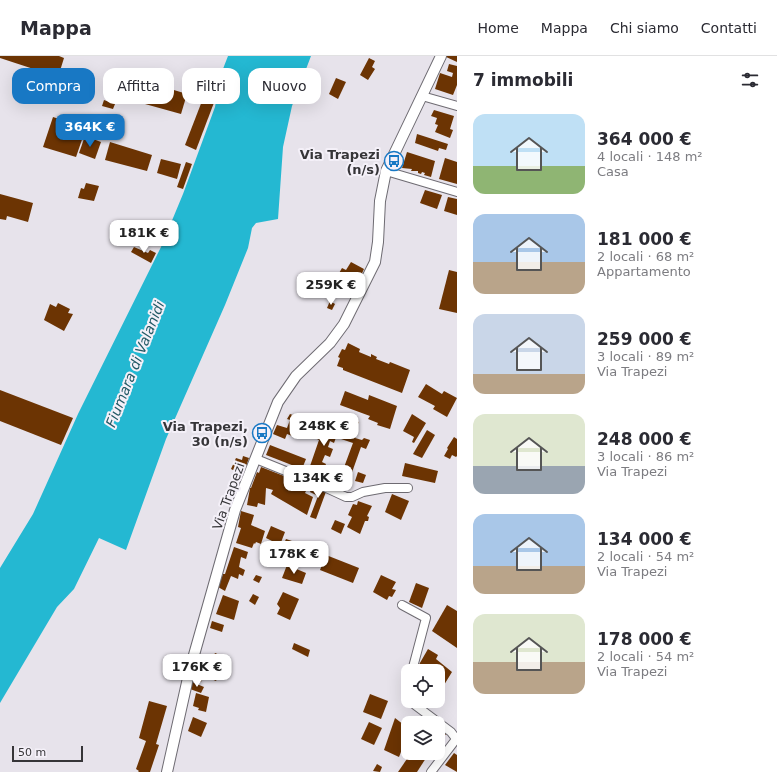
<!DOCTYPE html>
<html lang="it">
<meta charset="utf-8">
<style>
body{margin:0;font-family:"DejaVu Sans",sans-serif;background:#f7f7f7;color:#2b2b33;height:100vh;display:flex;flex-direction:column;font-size:15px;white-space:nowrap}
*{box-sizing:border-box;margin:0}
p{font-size:13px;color:#7c7c81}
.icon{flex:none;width:22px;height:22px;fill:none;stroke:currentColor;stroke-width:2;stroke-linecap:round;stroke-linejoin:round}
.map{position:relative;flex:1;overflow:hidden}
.panel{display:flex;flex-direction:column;background:#fff;width:320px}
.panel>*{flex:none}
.guide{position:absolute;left:12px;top:12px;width:380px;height:36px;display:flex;gap:8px}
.controls{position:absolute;left:401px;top:608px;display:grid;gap:8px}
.controls a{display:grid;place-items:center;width:44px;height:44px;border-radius:8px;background:#fff;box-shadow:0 4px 16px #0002;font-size:20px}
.scale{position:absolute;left:12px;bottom:10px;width:71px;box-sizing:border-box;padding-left:4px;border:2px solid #363538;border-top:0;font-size:11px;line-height:14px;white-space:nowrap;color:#363538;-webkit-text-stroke:3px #f4f0f8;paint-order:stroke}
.price{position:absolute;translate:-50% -34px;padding:0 9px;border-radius:8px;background:#fff;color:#222;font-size:13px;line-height:26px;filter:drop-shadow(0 1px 2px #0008)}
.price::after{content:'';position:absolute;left:50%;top:24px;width:12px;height:9px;margin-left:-6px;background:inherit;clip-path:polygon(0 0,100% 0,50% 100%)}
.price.selected{background:#1878c4;color:#fff}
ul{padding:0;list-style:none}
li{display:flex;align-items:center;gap:12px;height:100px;padding:0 16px}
li span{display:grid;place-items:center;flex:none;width:112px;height:80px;border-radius:12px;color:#555}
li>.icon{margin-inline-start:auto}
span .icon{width:48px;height:48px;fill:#fffc;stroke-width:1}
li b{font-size:17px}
h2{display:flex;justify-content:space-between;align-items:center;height:48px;padding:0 16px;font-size:17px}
.chip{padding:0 14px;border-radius:12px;background:#fff;box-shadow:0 4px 16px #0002;font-size:14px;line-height:36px}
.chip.selected{background:#1878c4;color:#fff}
header{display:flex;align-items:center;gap:24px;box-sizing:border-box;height:56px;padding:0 20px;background:#fff;border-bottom:1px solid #e1e1e2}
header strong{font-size:19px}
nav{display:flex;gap:22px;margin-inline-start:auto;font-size:14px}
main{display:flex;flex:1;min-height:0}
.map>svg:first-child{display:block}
.water{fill:#24b8d2}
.building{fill:#6c3403}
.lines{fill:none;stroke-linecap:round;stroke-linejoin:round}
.minor-casing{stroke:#6e6b72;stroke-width:10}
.tertiary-casing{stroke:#6e6b72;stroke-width:12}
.minor{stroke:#fff;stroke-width:8}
.tertiary{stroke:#fff;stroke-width:10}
.labels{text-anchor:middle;stroke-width:4;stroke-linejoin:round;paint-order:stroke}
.poi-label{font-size:13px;font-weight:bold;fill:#363538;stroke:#f4f0f8;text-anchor:end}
.street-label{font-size:13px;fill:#363538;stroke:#f4f0f8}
.water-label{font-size:14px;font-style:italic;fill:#235a66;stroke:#f4f0f8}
</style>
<header>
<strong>Mappa</strong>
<nav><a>Home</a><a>Mappa</a><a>Chi siamo</a><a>Contatti</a></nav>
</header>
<main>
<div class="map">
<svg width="457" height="716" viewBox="0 0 457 716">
<rect width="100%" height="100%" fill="#e7e3eb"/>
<polygon class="water" points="228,0 311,0 292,50 283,91 278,163 256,167 252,172 248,192 225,249 166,383 126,494 99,482 74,533 57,551 0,647 0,512 33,458 78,358 161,191 183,138 215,51 221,18"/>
<g class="building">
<polygon points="0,0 59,0 64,2 58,21 0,2"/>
<polygon points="444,0 457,0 457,6"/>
<polygon points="369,2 375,5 372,11 375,13 368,24 360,19"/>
<polygon points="449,8 457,10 457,29 453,39 435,33 440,17 452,21 453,17 447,15"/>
<polygon points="336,22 346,26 338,43 329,38"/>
<polygon points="142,23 147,24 140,47 137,46"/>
<polygon points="66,25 81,30 79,36 65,31"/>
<polygon points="151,27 187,38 181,58 145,48"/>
<polygon points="104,44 115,48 113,53 102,50"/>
<polygon points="215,44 196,94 185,89 202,45"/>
<polygon points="434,54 454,60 450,73 453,74 450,82 435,76 438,69 435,68 437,62 431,60"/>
<polygon points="53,61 86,72 76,101 43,91"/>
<polygon points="88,70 95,72 92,78 86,76"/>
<polygon points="417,78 448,88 446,94 439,92 438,95 415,87"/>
<polygon points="85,80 101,86 95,103 79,97"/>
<polygon points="110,86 152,99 147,115 105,104"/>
<polygon points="407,96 435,105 431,121 424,119 425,117 422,116 421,118 418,117 418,115 411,115 412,113 402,112"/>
<polygon points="445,102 457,106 457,128 439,123"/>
<polygon points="161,103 181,108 177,123 157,117"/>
<polygon points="186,106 192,108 183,133 177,131"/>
<polygon points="86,127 99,130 94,145 78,142 81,132 84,133"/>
<polygon points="425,134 442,139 437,153 420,147"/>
<polygon points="0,138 33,147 28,166 7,160 6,164 0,163"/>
<polygon points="448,141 457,143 457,159 444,155"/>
<polygon points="134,191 148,197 150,194 156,197 151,207 131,196"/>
<polygon points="351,206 364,213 357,228 338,219 342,212 346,214"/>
<polygon points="449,214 457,216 457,257 439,253"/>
<polygon points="330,217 336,219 334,225 327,223"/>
<polygon points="330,245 335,248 332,254 327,252"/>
<polygon points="58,247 70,253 68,257 73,258 64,275 44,264 50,248 56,251"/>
<polygon points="348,287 360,293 359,296 371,301 371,298 377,301 376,303 389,308 390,306 410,314 402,337 343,314 343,312 337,310 340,302 338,301 342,293 345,294"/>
<polygon points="426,328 442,338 444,335 457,342 447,361 433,353 435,350 418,341"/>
<polygon points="0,334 73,362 61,389 0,365"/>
<polygon points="345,335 368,344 369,339 397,350 390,373 377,369 378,367 368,363 370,360 340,349"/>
<polygon points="302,357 315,362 311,371 300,367 295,381 287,378 285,383 273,378 277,369 287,372 290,364 287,363 290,358 301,362"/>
<polygon points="412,358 426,367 414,387 412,386 414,381 403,375"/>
<polygon points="351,363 359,366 357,370 350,368"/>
<polygon points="325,366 335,370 334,375 338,376 334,387 330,385 328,391 333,393 330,401 325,399 322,406 326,408 323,417 314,414 315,412 310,410 319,384 317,383 319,376 322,377"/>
<polygon points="345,373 357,377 355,382 362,384 364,382 370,384 366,393 361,391 350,422 342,419 340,423 328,419 331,409 343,414 353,387 341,383"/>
<polygon points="427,374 435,379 422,402 413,398"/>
<polygon points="454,381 457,383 457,400 456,401 452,399 450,403 444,400 448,393 447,392"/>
<polygon points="270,389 306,403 302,413 266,399"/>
<polygon points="243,400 249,402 243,419 231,413 236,402 242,404"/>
<polygon points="405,407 438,415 435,427 402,420"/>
<polygon points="261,411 289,422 288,424 292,426 292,424 309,429 305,437 313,441 307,459 271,438 273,434 266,432 265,449 258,447 257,451 247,449 250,432 251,432 257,416 259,417"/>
<polygon points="358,416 366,419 363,427 355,425"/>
<polygon points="313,428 327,433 316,463 310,461 318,440 310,436"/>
<polygon points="392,438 409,445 401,464 385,456"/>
<polygon points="358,445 372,450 367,460 369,461 368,465 365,465 360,478 347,471 352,461 348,459 353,448 357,449"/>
<polygon points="241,455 254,459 251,469 265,475 261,488 256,486 255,488 254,487 252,492 236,487 241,472 238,471"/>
<polygon points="335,464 345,468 341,478 331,473"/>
<polygon points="271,470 285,476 280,489 266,482"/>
<polygon points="286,483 292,485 289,492 283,490"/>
<polygon points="234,491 248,496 246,503 241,501 239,511 245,514 243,520 239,518 238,523 231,520 225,535 218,531 223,518 225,518"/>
<polygon points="326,499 359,512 353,527 320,514"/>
<polygon points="287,509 306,517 302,528 282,522"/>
<polygon points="256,519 262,521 259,527 253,524"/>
<polygon points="381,519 396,526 392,533 396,534 392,541 389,540 387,544 373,536"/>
<polygon points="416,527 429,532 422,552 409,546"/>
<polygon points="283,536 299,543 290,564 277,558 280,552 277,548"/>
<polygon points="253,538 259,541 255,549 249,545"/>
<polygon points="223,539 239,545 234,564 216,558"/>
<polygon points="447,549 457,555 457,592 432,575"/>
<polygon points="212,565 224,569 222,576 210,572"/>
<polygon points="294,587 310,594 308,601 292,593"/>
<polygon points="428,593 438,599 436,603 452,616 444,629 438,626 438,615 421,615 417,612"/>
<polygon points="215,597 229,603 223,616 229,618 227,623 219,619 216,625 211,623 211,621 204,618 201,626 193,624 198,611 207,614"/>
<polygon points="192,626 204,631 201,637 190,633"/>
<polygon points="196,637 209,641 206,656 198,654 199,652 193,650"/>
<polygon points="370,638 388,645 381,663 363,656"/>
<polygon points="149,645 167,650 156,688 159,689 150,716 138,716 139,715 136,713 146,685 139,682"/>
<polygon points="193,661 207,667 201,681 188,675"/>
<polygon points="395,662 408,672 408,678 399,701 384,694"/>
<polygon points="369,666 382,672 374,689 361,683"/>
<polygon points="438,671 446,678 439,686 438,685"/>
<polygon points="411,697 424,697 428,699 417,716 398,716"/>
<polygon points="454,697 457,699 457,716 445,709"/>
<polygon points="377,708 382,711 380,716 373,715"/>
</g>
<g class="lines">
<defs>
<g id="minor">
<polyline points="422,40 457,50"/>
<polyline points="386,115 457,136"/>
<polyline points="256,403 320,429 346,441 352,441 363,436 385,432 408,432"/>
<polyline points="402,549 426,562 412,615"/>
<polyline points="408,631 408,636"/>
<polyline points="411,645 415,649 451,676 457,684"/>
<polyline points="431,716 457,682"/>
</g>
<polyline id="tertiary" points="167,716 190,613 235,454 278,346 296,320 330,287 344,268 375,206 378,186 380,145 386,115 441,0"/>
</defs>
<use href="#minor" class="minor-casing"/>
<use href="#tertiary" class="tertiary-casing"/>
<use href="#minor" class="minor"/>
<use href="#tertiary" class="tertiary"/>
</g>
<defs>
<symbol id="bus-ring" viewBox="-11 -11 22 22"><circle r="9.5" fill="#f4f0f8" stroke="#1878c4" stroke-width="1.5"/><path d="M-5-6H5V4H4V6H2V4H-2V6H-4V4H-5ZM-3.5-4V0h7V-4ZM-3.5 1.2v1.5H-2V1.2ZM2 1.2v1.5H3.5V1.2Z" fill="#1878c4"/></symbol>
</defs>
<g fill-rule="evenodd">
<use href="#bus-ring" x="383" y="94" width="22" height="22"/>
<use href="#bus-ring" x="251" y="366" width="22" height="22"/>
</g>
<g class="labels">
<g class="poi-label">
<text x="380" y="103">Via Trapezi<tspan x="380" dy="15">(n/s)</tspan></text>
<text x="248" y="375">Via Trapezi,<tspan x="248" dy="15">30 (n/s)</tspan></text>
</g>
<g class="street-label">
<text transform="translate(228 440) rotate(-70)" y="5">Via Trapezi</text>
</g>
<g class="water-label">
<text transform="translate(135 308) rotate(-68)" y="5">Fiumara di Valanidi</text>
</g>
</g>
</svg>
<div class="controls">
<a><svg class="icon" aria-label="locate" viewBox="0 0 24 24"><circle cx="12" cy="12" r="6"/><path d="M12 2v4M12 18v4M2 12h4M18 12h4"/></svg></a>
<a><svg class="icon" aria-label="layers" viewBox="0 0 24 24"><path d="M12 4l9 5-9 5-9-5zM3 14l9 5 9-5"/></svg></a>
</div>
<div class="scale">50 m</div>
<b class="price selected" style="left:90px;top:92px">364K €</b>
<b class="price" style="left:144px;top:198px">181K €</b>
<b class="price" style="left:331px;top:250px">259K €</b>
<b class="price" style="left:324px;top:391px">248K €</b>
<b class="price" style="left:318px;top:443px">134K €</b>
<b class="price" style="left:294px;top:519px">178K €</b>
<b class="price" style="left:197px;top:632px">176K €</b>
<div class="guide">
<a class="chip selected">Compra</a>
<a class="chip">Affitta</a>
<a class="chip">Filtri</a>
<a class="chip">Nuovo</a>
</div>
</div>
<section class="panel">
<h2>7 immobili<svg class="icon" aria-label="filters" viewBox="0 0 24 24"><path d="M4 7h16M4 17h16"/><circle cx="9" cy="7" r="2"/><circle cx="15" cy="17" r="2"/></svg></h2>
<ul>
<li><span style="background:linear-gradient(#bfe0f5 65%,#8fb573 0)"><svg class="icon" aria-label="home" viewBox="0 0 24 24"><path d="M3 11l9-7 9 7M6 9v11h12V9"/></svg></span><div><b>364 000 €</b><p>4 locali · 148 m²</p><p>Casa</p></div></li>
<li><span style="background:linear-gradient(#a9c7e8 60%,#b9a48a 0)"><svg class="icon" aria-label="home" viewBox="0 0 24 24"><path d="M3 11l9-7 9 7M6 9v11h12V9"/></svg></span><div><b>181 000 €</b><p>2 locali · 68 m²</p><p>Appartamento</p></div></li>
<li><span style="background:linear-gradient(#c9d6e8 75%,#b9a48a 0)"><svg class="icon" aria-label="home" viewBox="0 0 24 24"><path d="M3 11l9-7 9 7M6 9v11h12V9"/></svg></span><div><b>259 000 €</b><p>3 locali · 89 m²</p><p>Via Trapezi</p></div></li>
<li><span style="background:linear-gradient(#dfe7d0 65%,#9aa5b1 0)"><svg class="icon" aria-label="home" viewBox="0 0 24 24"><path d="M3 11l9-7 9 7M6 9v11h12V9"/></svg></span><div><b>248 000 €</b><p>3 locali · 86 m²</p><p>Via Trapezi</p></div></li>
<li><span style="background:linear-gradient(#a9c7e8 65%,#b9a48a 0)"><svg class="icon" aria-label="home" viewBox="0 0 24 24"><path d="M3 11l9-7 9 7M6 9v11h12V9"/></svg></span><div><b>134 000 €</b><p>2 locali · 54 m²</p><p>Via Trapezi</p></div></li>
<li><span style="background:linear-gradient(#dfe7d0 60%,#b9a48a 0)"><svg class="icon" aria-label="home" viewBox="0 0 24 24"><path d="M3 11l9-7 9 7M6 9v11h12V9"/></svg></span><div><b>178 000 €</b><p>2 locali · 54 m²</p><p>Via Trapezi</p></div></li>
</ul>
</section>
</main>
